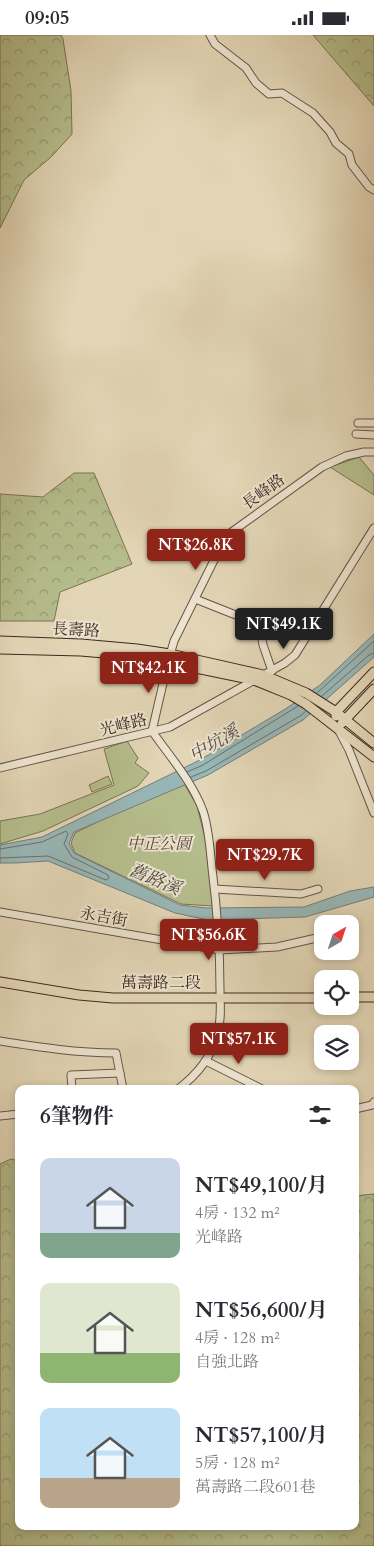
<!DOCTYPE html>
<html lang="zh-TW">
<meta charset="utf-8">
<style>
body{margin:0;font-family:Cardo,"Noto Serif TC",serif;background:#f7f7f7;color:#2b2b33;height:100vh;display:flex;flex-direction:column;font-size:19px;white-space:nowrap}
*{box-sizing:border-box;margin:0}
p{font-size:16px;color:#7c7c81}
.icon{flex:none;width:28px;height:28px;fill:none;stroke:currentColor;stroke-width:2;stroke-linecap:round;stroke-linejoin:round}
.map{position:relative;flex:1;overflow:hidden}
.sheet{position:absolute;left:15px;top:1050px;width:344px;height:445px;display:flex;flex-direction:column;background:#fff;border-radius:10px;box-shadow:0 2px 8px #0003}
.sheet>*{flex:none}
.needle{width:32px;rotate:39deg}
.tools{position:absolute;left:314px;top:880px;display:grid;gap:10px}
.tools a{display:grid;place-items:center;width:45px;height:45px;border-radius:10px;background:#fff;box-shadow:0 2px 8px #0003;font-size:25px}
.price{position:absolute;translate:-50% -42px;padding:0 11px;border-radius:5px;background:#8f2418;color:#fff;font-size:16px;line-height:32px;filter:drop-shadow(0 1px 2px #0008)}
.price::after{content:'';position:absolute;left:50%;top:30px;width:15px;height:11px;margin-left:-8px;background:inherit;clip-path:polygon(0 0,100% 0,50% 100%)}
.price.on{background:#222;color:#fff}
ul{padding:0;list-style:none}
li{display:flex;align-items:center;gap:15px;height:125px;padding:0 25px}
li span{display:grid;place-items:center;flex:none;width:140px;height:100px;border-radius:10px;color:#555}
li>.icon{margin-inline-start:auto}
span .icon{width:60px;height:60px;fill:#fffc;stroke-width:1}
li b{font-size:21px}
h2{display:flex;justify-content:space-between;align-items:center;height:60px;padding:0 25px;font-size:21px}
.status{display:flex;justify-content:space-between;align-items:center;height:35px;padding:0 25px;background:#fff;direction:ltr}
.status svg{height:14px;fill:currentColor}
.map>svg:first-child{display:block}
.forest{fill:url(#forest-crowns);stroke:#7a7356}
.park{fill:#b5bd8c;stroke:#7a7356}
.water{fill:#98b7b7;stroke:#747e7b}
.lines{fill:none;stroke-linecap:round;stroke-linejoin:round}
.shore{stroke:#6b706c;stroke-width:1}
.minor-casing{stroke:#675446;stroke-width:9}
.major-casing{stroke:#3e2921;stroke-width:11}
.minor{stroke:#ede4d0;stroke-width:7}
.major{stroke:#e3d6b6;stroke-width:9}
.labels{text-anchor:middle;stroke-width:4;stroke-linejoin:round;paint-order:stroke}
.street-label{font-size:16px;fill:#3e2921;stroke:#ede4d0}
.park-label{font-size:16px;font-style:italic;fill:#564736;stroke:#ede4d0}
.water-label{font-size:18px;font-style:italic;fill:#544c46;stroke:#ede4d0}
</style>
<div class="status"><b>09:05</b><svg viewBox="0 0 49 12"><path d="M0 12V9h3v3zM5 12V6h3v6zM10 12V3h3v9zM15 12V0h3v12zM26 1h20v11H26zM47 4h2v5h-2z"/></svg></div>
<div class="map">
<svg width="374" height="1511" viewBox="0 0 374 1511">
<defs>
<pattern id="forest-crowns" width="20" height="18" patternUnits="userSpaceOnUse" patternTransform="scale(1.25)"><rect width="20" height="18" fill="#b5bd8c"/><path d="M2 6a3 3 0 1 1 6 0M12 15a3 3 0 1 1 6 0" fill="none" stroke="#959a72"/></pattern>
</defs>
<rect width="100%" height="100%" fill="#e3d6b6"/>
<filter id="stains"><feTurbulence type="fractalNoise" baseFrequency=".004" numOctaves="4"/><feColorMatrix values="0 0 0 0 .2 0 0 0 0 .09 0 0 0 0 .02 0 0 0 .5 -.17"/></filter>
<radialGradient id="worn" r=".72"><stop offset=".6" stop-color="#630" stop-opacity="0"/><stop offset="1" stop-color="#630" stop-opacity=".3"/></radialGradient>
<g class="forest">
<polygon points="0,0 61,0 63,4 71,56 72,99 51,122 24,145 0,193"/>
<polygon points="313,0 374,0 374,71"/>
<polygon points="74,438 94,438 132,529 60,557 54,586 0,586 0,459 43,462"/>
<polygon points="11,1124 19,1126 19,1491 355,1491 355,1161 374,1159 374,1511 0,1511 0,1129"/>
</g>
<g class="park">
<polygon points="359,422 374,440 374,460 330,432"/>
<polygon points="127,706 138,723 135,728 149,738 138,751 43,796 0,809 0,786 40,779 114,750 104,714"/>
<polygon points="108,741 112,749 92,757 89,750"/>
<polygon points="182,745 197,771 207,811 213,871 181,869 75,818 71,808 75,798"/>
</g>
<polygon class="water" points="374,599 374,622 303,685 208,740 74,797 69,808 74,818 180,870 207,873 304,872 350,856 374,852 374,862 305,882 208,885 175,878 48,826 15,828 0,828 0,810 42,802 200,725 287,673 320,650"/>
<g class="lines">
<g class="shore">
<polyline points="317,658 374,606"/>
<polyline points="322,661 369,620 374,618"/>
<polyline points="187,737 203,730 298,671"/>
<polyline points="191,742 206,736 300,681 306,676"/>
<polyline points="0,814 42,807 66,796 68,799 64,809 72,822 108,840 109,843 106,845 48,821 0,823"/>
</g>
<defs>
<g id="minor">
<polyline points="210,0 215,9 246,33 256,48 269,59 282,58 313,78 330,97 336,108 349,119 352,130 369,152 374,155"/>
<polyline points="358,388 374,388"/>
<polyline points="356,399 374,400"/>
<path d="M 195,564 C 230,577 272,598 309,597"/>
<polyline points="259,588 263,610 272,636"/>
<path d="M 152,696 C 170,722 192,746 203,776 C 209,794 210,814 212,833 C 217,873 220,913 220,954 C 220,969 222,985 217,1000 C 211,1023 197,1040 178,1054"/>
<polyline points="152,696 168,627 174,606 226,501 322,432 346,421 364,417 374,417"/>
<polyline points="339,696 349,715 374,778"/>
<polyline points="0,733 170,692 285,628 295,620 374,493"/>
<polyline points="215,854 301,859 318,854"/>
<polyline points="0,877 220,915 277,912 321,902"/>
<path d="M 0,1006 C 38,1012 77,1018 116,1018 L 123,1054"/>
<polyline points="206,1026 262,1054"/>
<polyline points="72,1054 71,1040 120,1038"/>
<polyline points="355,1074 372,1070 374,1067"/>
<polyline points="0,1081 19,1079"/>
</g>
<g id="major">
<polyline points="0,606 81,609 137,614 170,619 263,640 306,658 336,677 374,708"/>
<polyline points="0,614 81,616 138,621 254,645 291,660 306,669 374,722"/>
<polyline points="336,681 336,677 374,637"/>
<polyline points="342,688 374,654"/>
<polyline points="0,947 79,960 113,963 322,963"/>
<polyline points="350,962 374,962"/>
</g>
</defs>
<use href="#minor" class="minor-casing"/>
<use href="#major" class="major-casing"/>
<use href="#minor" class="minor"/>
<use href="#major" class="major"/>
</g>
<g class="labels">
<g class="street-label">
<text transform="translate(263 456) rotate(-36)" y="6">長峰路</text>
<text transform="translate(76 594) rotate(3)" y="6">長壽路</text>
<text transform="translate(123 689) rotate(-14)" y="6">光峰路</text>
<text transform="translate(104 881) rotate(10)" y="6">永吉街</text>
<text x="161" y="953">萬壽路二段</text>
</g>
<g class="park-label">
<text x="159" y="814">中正公園</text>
</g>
<g class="water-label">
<text transform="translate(214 708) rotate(-30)" y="6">中坑溪</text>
<text transform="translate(155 844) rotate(23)" y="6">舊路溪</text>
</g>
</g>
<rect width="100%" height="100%" filter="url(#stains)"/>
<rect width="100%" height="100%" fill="url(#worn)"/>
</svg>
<div class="tools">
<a><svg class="needle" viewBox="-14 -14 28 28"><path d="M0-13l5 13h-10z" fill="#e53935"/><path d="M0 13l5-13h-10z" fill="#7c7c81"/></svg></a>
<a><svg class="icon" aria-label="locate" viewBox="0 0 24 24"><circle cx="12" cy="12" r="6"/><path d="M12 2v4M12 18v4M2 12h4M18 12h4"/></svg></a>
<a><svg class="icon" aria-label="layers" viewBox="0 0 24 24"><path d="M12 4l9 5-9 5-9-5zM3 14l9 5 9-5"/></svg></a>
</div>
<b class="price" style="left:196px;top:536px">NT$26.8K</b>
<b class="price on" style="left:284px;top:615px">NT$49.1K</b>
<b class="price" style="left:149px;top:659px">NT$42.1K</b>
<b class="price" style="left:265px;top:846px">NT$29.7K</b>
<b class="price" style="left:209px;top:926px">NT$56.6K</b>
<b class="price" style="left:239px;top:1030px">NT$57.1K</b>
<section class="sheet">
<h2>6筆物件<svg class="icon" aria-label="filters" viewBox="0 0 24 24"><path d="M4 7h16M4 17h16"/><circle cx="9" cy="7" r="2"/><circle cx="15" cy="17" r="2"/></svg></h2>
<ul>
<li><span style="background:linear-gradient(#c9d6e8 75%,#7fa58c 0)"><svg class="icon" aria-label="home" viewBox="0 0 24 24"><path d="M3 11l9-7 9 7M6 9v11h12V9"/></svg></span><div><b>NT$49,100/月</b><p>4房 · 132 m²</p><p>光峰路</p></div></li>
<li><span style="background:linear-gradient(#dfe7d0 70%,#8fb573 0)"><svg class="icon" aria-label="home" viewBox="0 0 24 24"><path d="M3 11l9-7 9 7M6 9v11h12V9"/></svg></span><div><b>NT$56,600/月</b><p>4房 · 128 m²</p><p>自強北路</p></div></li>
<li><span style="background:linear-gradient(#bfe0f5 70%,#b9a48a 0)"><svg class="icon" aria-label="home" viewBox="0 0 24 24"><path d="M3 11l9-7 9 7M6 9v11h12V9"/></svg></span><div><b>NT$57,100/月</b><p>5房 · 128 m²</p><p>萬壽路二段601巷</p></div></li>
</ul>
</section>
</div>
